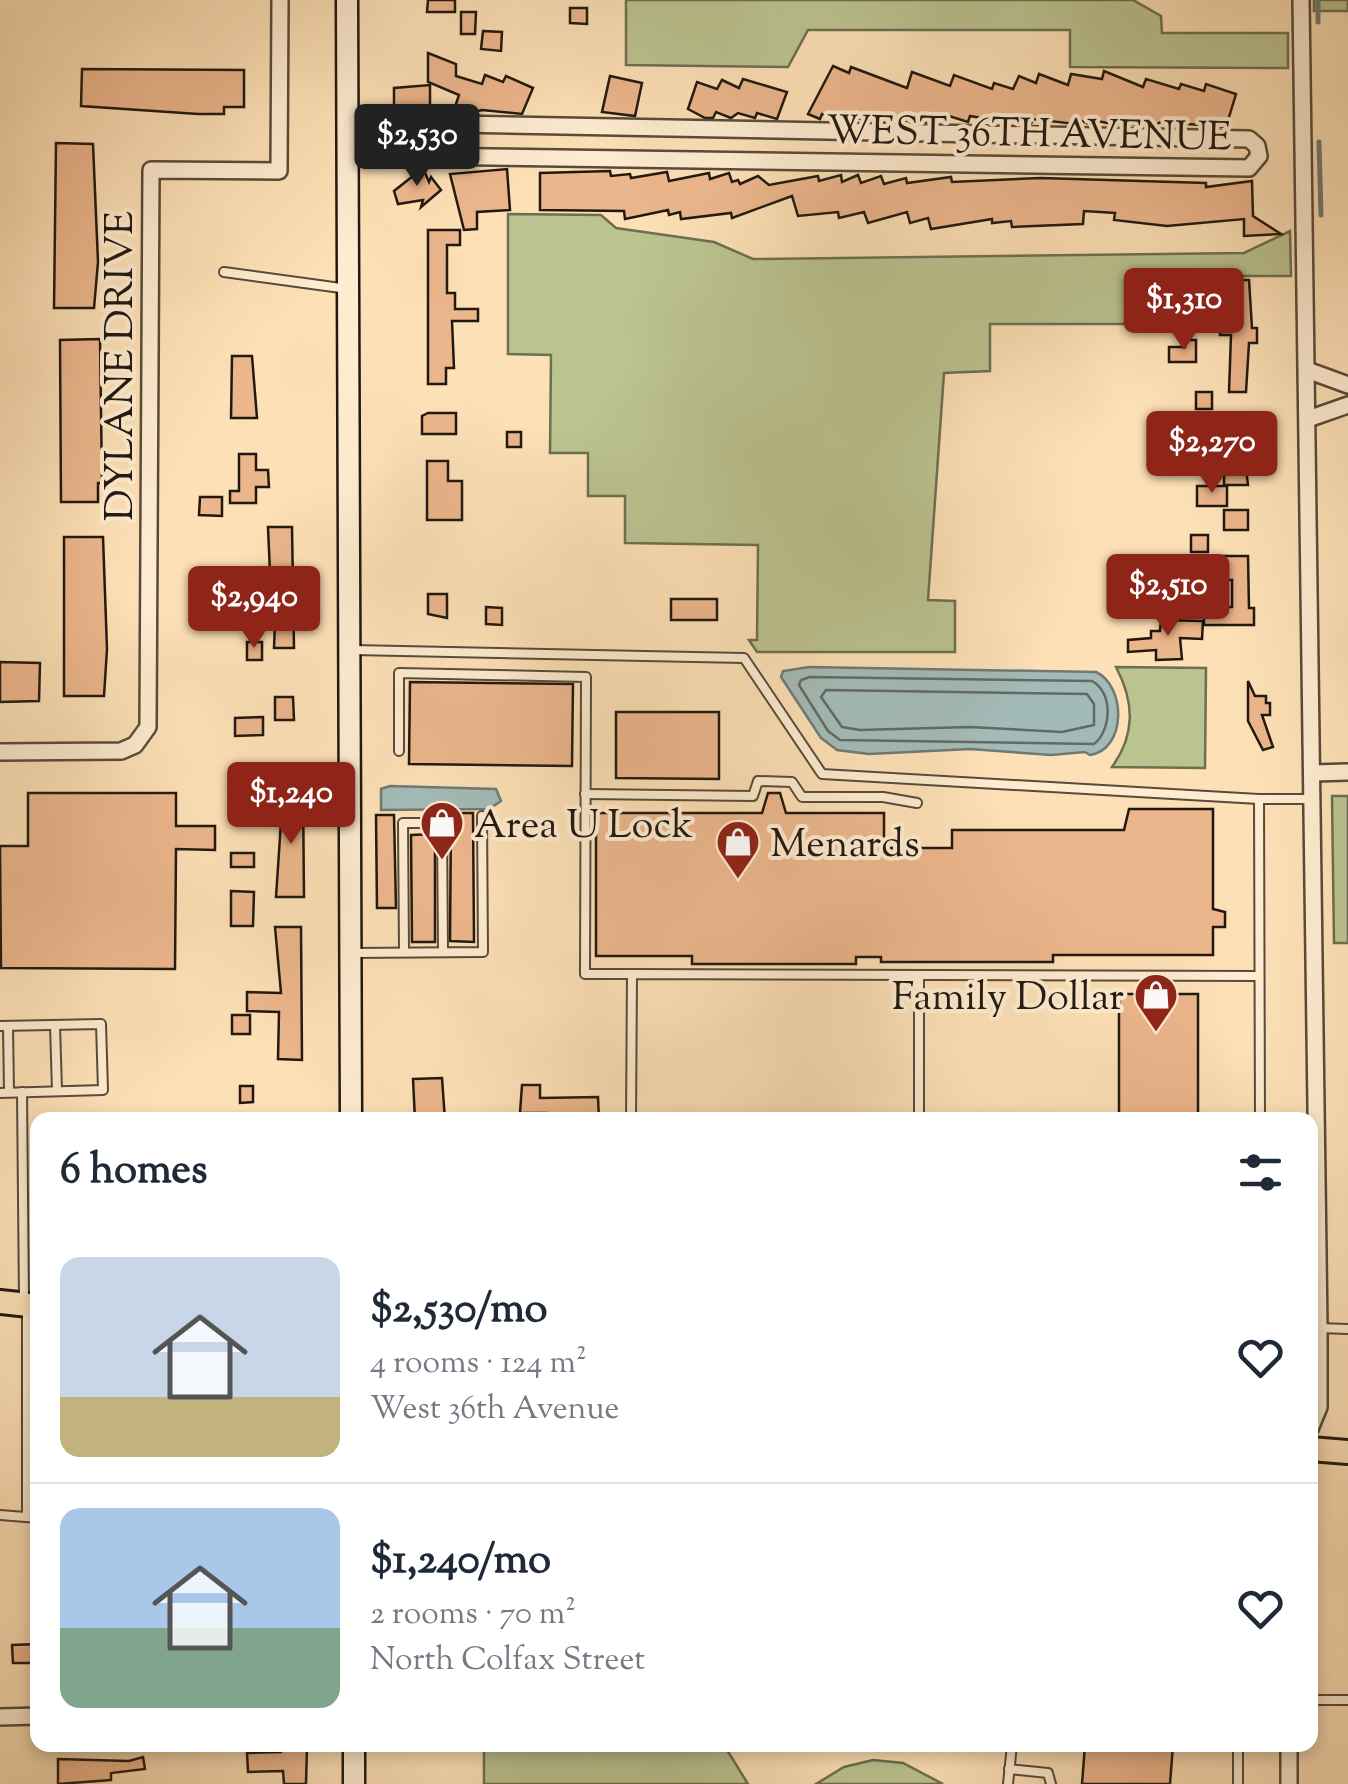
<!DOCTYPE html>
<meta charset="utf-8">
<style>
body{margin:0;font-family:"Sorts Mill Goudy",serif;background:#f6f6f7;color:#1f2937;height:100vh;display:flex;flex-direction:column;font-size:38px;white-space:nowrap}
*{box-sizing:border-box;margin:0}
p{font-size:32px;color:#747a83}
.icon{flex:none;width:55px;height:55px;fill:none;stroke:currentColor;stroke-width:2;stroke-linecap:round;stroke-linejoin:round}
.map{position:relative;flex:1;overflow:hidden}
.drawer{position:absolute;left:30px;top:1112px;width:1288px;height:640px;display:flex;flex-direction:column;background:#fff;border-radius:20px;box-shadow:0 5px 15px #0003}
.drawer>*{flex:none}
.price{position:absolute;translate:-50% -85px;padding:0 22px;border-radius:10px;background:#8f2418;color:#fff;font-size:32px;line-height:65px;filter:drop-shadow(0 2px 5px #0008)}
.price::after{content:'';position:absolute;left:50%;top:60px;width:30px;height:22px;margin-left:-15px;background:inherit;clip-path:polygon(0 0,100% 0,50% 100%)}
.price.selected{background:#222;color:#fff}
ul{padding:0;list-style:none}
li{display:flex;align-items:center;gap:30px;height:250px;padding:0 30px}
li+li{border-top:2px solid #e0e1e3}
li span{display:grid;place-items:center;flex:none;width:280px;height:200px;border-radius:20px;color:#555}
li>.icon{margin-inline-start:auto}
span .icon{width:120px;height:120px;fill:#fffc;stroke-width:1}
li b{font-size:42px}
h2{display:flex;justify-content:space-between;align-items:center;height:120px;padding:0 30px;font-size:42px}
.map>svg:first-child{display:block}
.green{fill:#bbc391;stroke:#6e6e51;stroke-width:2.5}
.water{fill:#a3bbb8;stroke:#6f7a75;stroke-width:2.5}
.lines{fill:none;stroke-linecap:round;stroke-linejoin:round}
.shore{stroke:#626a64;stroke-width:2.5}
.stream{stroke:#6f7a75;stroke-width:5}
.building{fill:#ecb68c;stroke:#211911;stroke-width:2.5}
.lane-casing{stroke:#584b3a;stroke-width:12}
.street-casing{stroke:#584b3a;stroke-width:20}
.secondary-casing{stroke:#211911;stroke-width:25}
.primary-casing{stroke:#211911;stroke-width:28}
.lane{stroke:#feebd0;stroke-width:8}
.street{stroke:#feebd0;stroke-width:15}
.secondary{stroke:#feebd0;stroke-width:20}
.primary{stroke:#fde0b6;stroke-width:22}
.labels{text-anchor:middle;stroke-width:8;stroke-linejoin:round;paint-order:stroke}
.street-label{font-size:40px;fill:#211911;stroke:#feebd0}
.poi-label{font-size:40px;fill:#211911;stroke:#feebd0;text-anchor:start}
</style>
<div class="map">
<svg width="1348" height="1784" viewBox="0 0 1348 1784">
<rect width="100%" height="100%" fill="#fde0b6"/>
<filter id="stains"><feTurbulence type="fractalNoise" baseFrequency=".002" numOctaves="4"/><feColorMatrix values="0 0 0 0 .2 0 0 0 0 .09 0 0 0 0 .02 0 0 0 .5 -.17"/></filter>
<radialGradient id="worn" r=".72"><stop offset=".6" stop-color="#630" stop-opacity="0"/><stop offset="1" stop-color="#630" stop-opacity=".3"/></radialGradient>
<g class="green">
<polygon points="626,0 1133,0 1161,16 1162,33 1288,33 1288,68 1070,67 1070,30 808,30 788,67 626,65"/>
<rect x="1314" y="0" width="34" height="11"/>
<polygon points="508,214 601,215 616,228 714,242 753,259 1244,253 1290,231 1291,276 1163,276 1162,324 990,324 990,371 944,373 928,600 955,601 955,652 757,652 749,640 757,640 758,545 625,543 625,496 588,496 588,453 550,453 551,355 508,354"/>
<path d="M 1116,667 L 1206,668 L 1205,768 L 1112,767 C 1135,735 1135,703 1116,667 Z"/>
<polygon points="1332,796 1348,796 1348,943 1334,943"/>
<polygon points="484,1745 724,1745 748,1784 484,1784"/>
<polygon points="873,1760 903,1763 943,1784 816,1784 844,1767"/>
</g>
<g class="water">
<path d="M 809,667 L 1096,672 C 1126,686 1127,749 1090,755 L 1085,752 L 1051,755 L 970,749 L 869,754 L 837,750 L 821,738 L 781,677 L 783,671 Z"/>
<polygon points="390,786 496,789 501,801 489,809 381,810 381,789"/>
</g>
<g class="lines">
<g class="shore">
<path d="M 810,677 L 1092,681 C 1114,693 1111,731 1094,744 L 840,740 L 828,731 L 799,685 L 801,680 Z"/>
<polygon points="826,690 1087,694 1094,704 1094,725 1062,732 970,727 860,730 842,727 821,697"/>
</g>
<g class="stream">
<polyline points="1318,0 1318,22"/>
<polyline points="1319,142 1321,215"/>
</g>
</g>
<g class="building">
<polygon points="428,0 455,0 455,12 427,12"/>
<polygon points="570,8 587,8 587,24 570,23"/>
<polygon points="461,12 476,12 475,34 461,34"/>
<polygon points="483,31 502,32 501,51 481,49"/>
<polygon points="428,53 456,64 456,76 482,84 485,75 503,82 506,76 533,88 522,114 482,110 472,113 455,107 459,95 428,82"/>
<polygon points="833,66 849,73 851,67 907,88 912,72 950,86 954,75 992,89 994,83 1013,89 1019,76 1036,83 1039,74 1068,85 1071,74 1102,79 1104,71 1143,87 1146,79 1179,89 1181,84 1204,91 1206,84 1236,94 1226,127 1161,122 1153,126 1140,121 1138,126 1119,121 1117,125 1098,121 1092,125 1077,119 1075,124 1033,119 1031,124 1013,117 1009,123 970,116 968,122 949,116 946,122 928,117 926,122 909,117 906,121 887,115 884,121 866,115 865,120 847,116 839,120 822,114 820,119 808,114"/>
<polygon points="82,69 244,70 244,107 224,107 224,114 198,114 81,106"/>
<polygon points="610,76 642,83 635,116 602,112"/>
<polygon points="743,79 787,92 777,119 757,113 755,118 738,113 731,118 716,112 713,118 705,118 688,109 697,82 717,89 722,80 739,88"/>
<polygon points="430,85 430,110 394,110 394,88"/>
<polygon points="56,143 93,144 98,262 94,308 54,308"/>
<polygon points="423,168 429,182 431,177 441,190 421,207 423,200 398,204 394,191"/>
<polygon points="507,169 510,210 477,212 477,229 464,230 450,174"/>
<polygon points="610,171 611,176 630,174 631,178 667,172 669,181 709,173 710,179 729,173 732,182 738,180 740,184 758,176 769,185 818,176 819,181 841,175 842,182 858,175 861,183 881,176 884,184 906,178 907,183 951,177 952,182 1041,178 1206,183 1206,187 1252,181 1253,216 1281,234 1244,236 1244,219 1167,226 1114,220 1115,213 1084,211 1083,224 1012,227 1011,221 992,223 992,219 931,229 928,218 910,223 907,212 868,223 864,212 839,218 838,212 798,216 792,196 732,218 731,213 681,219 680,212 669,215 668,210 625,219 624,211 540,210 540,173"/>
<polygon points="428,230 460,230 460,245 447,245 447,293 455,293 455,309 478,309 478,321 452,321 454,368 446,368 446,384 428,384"/>
<polygon points="1231,280 1249,280 1252,328 1257,328 1257,343 1249,343 1246,392 1229,392 1231,335 1220,335 1220,317 1189,316 1189,302 1231,303"/>
<polygon points="100,339 102,483 98,483 98,502 61,502 60,340"/>
<polygon points="1185,340 1196,340 1196,362 1169,362 1169,347 1185,347"/>
<polygon points="232,356 252,356 257,418 231,418"/>
<rect x="1196" y="392" width="16" height="17"/>
<polygon points="428,413 456,413 456,434 422,434 422,416"/>
<polygon points="1230,415 1248,415 1248,438 1242,438 1248,485 1224,485 1224,453 1213,453 1213,436 1230,436"/>
<rect x="1151" y="420" width="29" height="19"/>
<rect x="507" y="432" width="14" height="15"/>
<polygon points="239,454 256,454 256,470 268,470 269,487 256,487 256,503 230,503 230,491 239,491"/>
<polygon points="427,461 448,461 448,481 462,481 462,520 427,520"/>
<rect x="1197" y="486" width="30" height="20"/>
<polygon points="200,497 222,497 222,516 199,515"/>
<rect x="1224" y="510" width="24" height="20"/>
<polygon points="268,527 292,527 294,648 274,648 276,597 271,596"/>
<rect x="1191" y="535" width="17" height="17"/>
<polygon points="64,537 103,537 107,649 104,696 64,696"/>
<polygon points="1223,556 1248,556 1249,608 1254,608 1254,625 1204,625 1204,607 1232,607 1232,580 1223,580"/>
<polygon points="428,594 447,594 447,618 428,614"/>
<rect x="671" y="599" width="46" height="21"/>
<polygon points="486,607 502,608 502,625 486,624"/>
<polygon points="1161,620 1203,621 1202,639 1180,638 1182,659 1156,660 1156,650 1128,652 1128,640 1151,638 1151,631 1160,631"/>
<rect x="247" y="642" width="15" height="18"/>
<polygon points="0,662 40,663 39,701 0,702"/>
<polygon points="1248,681 1255,696 1266,696 1266,703 1270,703 1270,715 1262,715 1273,747 1263,750 1248,721"/>
<polygon points="410,682 573,684 572,766 409,764"/>
<polygon points="275,697 293,697 294,720 275,720"/>
<polygon points="616,712 719,712 719,779 616,778"/>
<polygon points="263,717 263,735 235,736 235,718"/>
<polygon points="283,792 303,792 304,897 276,897 281,822 274,822 274,810 283,810"/>
<polygon points="28,793 176,793 176,826 215,826 215,850 176,849 175,969 1,968 0,846 28,846"/>
<polygon points="768,793 780,793 786,813 884,813 884,848 952,848 952,830 1124,830 1129,809 1213,809 1213,909 1225,912 1225,927 1213,927 1213,955 1053,955 1053,962 881,962 881,957 856,957 856,964 692,964 692,956 596,956 596,813 762,813"/>
<polygon points="451,813 473,813 474,942 450,941"/>
<polygon points="376,815 394,815 396,908 377,908"/>
<polygon points="435,834 435,942 412,942 411,835"/>
<rect x="231" y="853" width="23" height="14"/>
<polygon points="231,891 254,892 253,926 231,926"/>
<polygon points="275,927 301,927 302,1060 278,1059 279,1012 247,1011 247,992 281,993"/>
<rect x="1119" y="994" width="79" height="126"/>
<rect x="232" y="1015" width="18" height="19"/>
<polygon points="442,1078 445,1120 415,1120 413,1079"/>
<polygon points="522,1085 540,1085 540,1098 598,1097 599,1120 546,1120 546,1113 520,1113"/>
<polygon points="240,1086 253,1086 253,1102 240,1103"/>
<polygon points="38,1644 38,1663 13,1663 12,1645"/>
<polygon points="1085,1745 1173,1745 1170,1784 1082,1784"/>
<polygon points="281,1747 307,1747 306,1784 284,1784 283,1771 248,1772 247,1753 281,1752"/>
<polygon points="143,1757 145,1769 111,1773 111,1780 58,1784 58,1759 129,1761"/>
</g>
<g class="lines">
<defs>
<g id="lane">
<polyline points="224,272 348,289"/>
<polyline points="353,650 744,658 822,774 1259,799"/>
<polyline points="399,751 399,673 586,677 585,974 632,974"/>
<polyline points="585,794 753,796 758,781 792,782 802,797 883,797 917,803"/>
<polyline points="404,952 403,823 442,823 443,952"/>
<polyline points="351,953 483,952 482,816"/>
<polyline points="919,975 919,1120"/>
<polyline points="55,1025 57,1091"/>
<polyline points="0,1026 101,1024 103,1090 0,1093"/>
<polyline points="8,1026 9,1092"/>
<polyline points="22,1092 24,1300"/>
<polyline points="631,1120 632,974 1259,976"/>
<polyline points="1260,1120 1259,799 1313,799"/>
<polyline points="27,1310 27,1517"/>
<polyline points="1319,1328 1348,1329"/>
<polyline points="0,1515 38,1518"/>
<polyline points="1310,1700 1348,1700"/>
<polyline points="1009,1769 1048,1773 1051,1784"/>
<polyline points="1008,1784 1012,1745"/>
<polyline points="1238,1784 1238,1745"/>
</g>
<g id="street">
<polyline points="1301,0 1319,1328 1319,1407 1310,1429"/>
<polyline points="347,122 1249,139 1257,146 1259,156 1249,168 347,155"/>
<polyline points="1307,370 1348,385"/>
<polyline points="1308,419 1348,405"/>
<polyline points="0,752 121,751 135,745 148,727 151,170 279,171 280,0"/>
<polyline points="1313,773 1348,772"/>
<polyline points="0,1717 38,1716"/>
<polyline points="1289,1745 1289,1784"/>
</g>
<g id="secondary">
<polyline points="347,0 351,1120"/>
<polyline points="354,1745 354,1784"/>
</g>
<g id="primary">
<polyline points="0,1302 38,1306"/>
<polyline points="1310,1449 1348,1452"/>
</g>
</defs>
<use href="#lane" class="lane-casing"/>
<use href="#street" class="street-casing"/>
<use href="#secondary" class="secondary-casing"/>
<use href="#primary" class="primary-casing"/>
<use href="#lane" class="lane"/>
<use href="#street" class="street"/>
<use href="#secondary" class="secondary"/>
<use href="#primary" class="primary"/>
</g>
<defs>
<symbol id="shop-pin" viewBox="-11 -11 22 30"><path d="M0 17L-7.5 6A9.5 9.5 0 1 1 7.5 6Z" fill="#8f2418" stroke="#feebd0"/><path d="M-5-2.5h2.3a2.7 3.5 0 0 1 5.4 0H5L5.5 6h-11ZM-1.5-2.5h3a1.5 2.3 0 0 0-3 0Z" fill="#fff"/></symbol>
</defs>
<g fill-rule="evenodd">
<use href="#shop-pin" x="417" y="798" width="50" height="68"/>
<use href="#shop-pin" x="713" y="817" width="50" height="68"/>
<use href="#shop-pin" x="1131" y="970" width="50" height="68"/>
</g>
<g class="labels">
<g class="street-label">
<text transform="translate(1029 132) rotate(1)" y="14">WEST 36TH AVENUE</text>
<text transform="translate(118 366) rotate(-90)" y="14">DYLANE DRIVE</text>
</g>
<g class="poi-label">
<text x="474" y="837">Area U Lock</text>
<text x="770" y="856">Menards</text>
<text x="1124" y="1009" text-anchor="end">Family Dollar</text>
</g>
</g>
<rect width="100%" height="100%" filter="url(#stains)"/>
<rect width="100%" height="100%" fill="url(#worn)"/>
</svg>
<b class="price selected" style="left:417px;top:189px">$2,530</b>
<b class="price" style="left:1184px;top:353px">$1,310</b>
<b class="price" style="left:1212px;top:496px">$2,270</b>
<b class="price" style="left:1168px;top:639px">$2,510</b>
<b class="price" style="left:254px;top:651px">$2,940</b>
<b class="price" style="left:291px;top:847px">$1,240</b>
<section class="drawer">
<h2>6 homes<svg class="icon" aria-label="filters" viewBox="0 0 24 24"><path d="M4 7h16M4 17h16"/><circle cx="9" cy="7" r="2"/><circle cx="15" cy="17" r="2"/></svg></h2>
<ul>
<li><span style="background:linear-gradient(#c9d6e8 70%,#c2b280 0)"><svg class="icon" aria-label="home" viewBox="0 0 24 24"><path d="M3 11l9-7 9 7M6 9v11h12V9"/></svg></span><div><b>$2,530/mo</b><p>4 rooms · 124 m²</p><p>West 36th Avenue</p></div><svg class="icon" aria-label="heart" viewBox="0 0 24 24"><path d="M12 20l-8-8c-3-5 5-10 8-4 3-6 11-1 8 4z"/></svg></li>
<li><span style="background:linear-gradient(#a9c7e8 60%,#7fa58c 0)"><svg class="icon" aria-label="home" viewBox="0 0 24 24"><path d="M3 11l9-7 9 7M6 9v11h12V9"/></svg></span><div><b>$1,240/mo</b><p>2 rooms · 70 m²</p><p>North Colfax Street</p></div><svg class="icon" aria-label="heart" viewBox="0 0 24 24"><path d="M12 20l-8-8c-3-5 5-10 8-4 3-6 11-1 8 4z"/></svg></li>
</ul>
</section>
</div>
